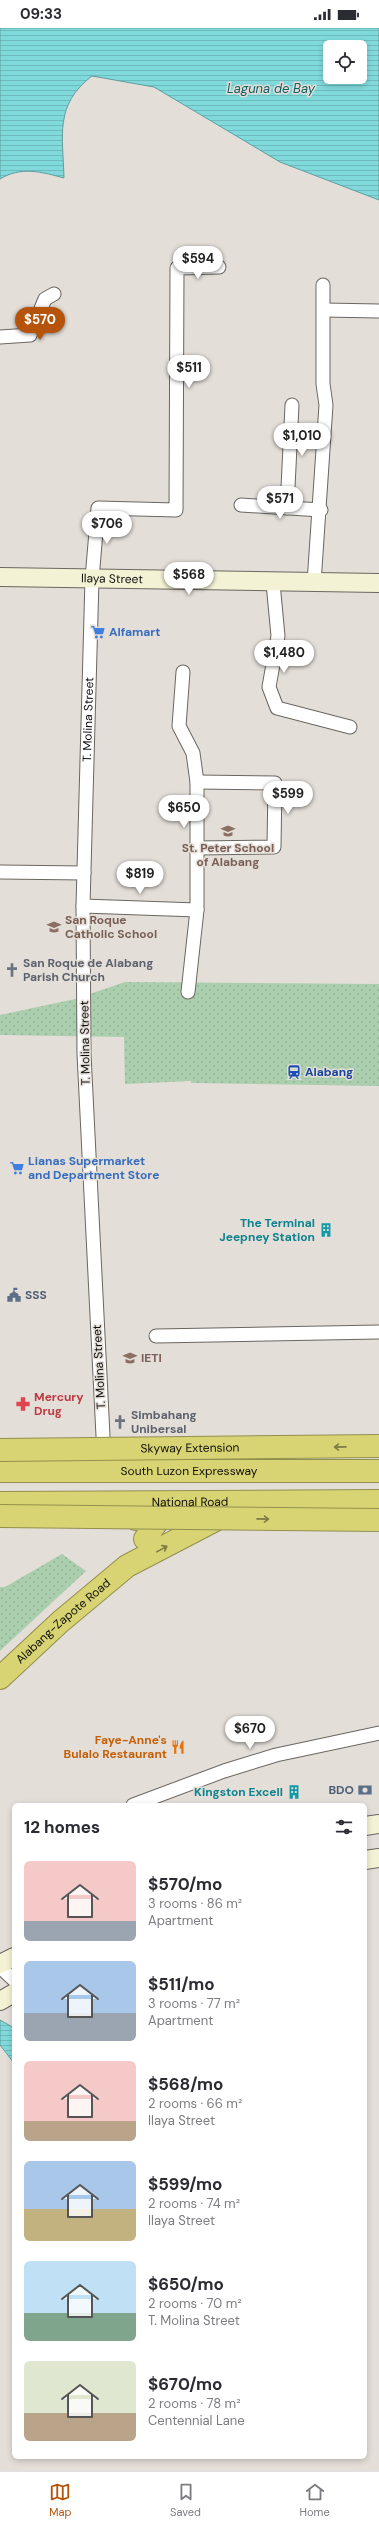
<!DOCTYPE html>
<meta charset="utf-8">
<style>
body{margin:0;font-family:"DM Sans",sans-serif;background:#f2f2f3;color:#2b2b33;height:100vh;display:flex;flex-direction:column;font-size:15px;white-space:nowrap}
*{box-sizing:border-box;margin:0}
p{font-size:13px;color:#7c7c81}
.icon{flex:none;width:22px;height:22px;fill:none;stroke:currentColor;stroke-width:2;stroke-linecap:round;stroke-linejoin:round}
.map{position:relative;flex:1;overflow:hidden}
.panel{position:absolute;left:12px;top:1775px;width:355px;height:656px;display:flex;flex-direction:column;background:#fff;border-radius:6px;box-shadow:0 2px 6px #0003}
.panel>*{flex:none}
.fabs{position:absolute;left:323px;top:12px;display:grid;gap:8px}
.fabs a{display:grid;place-items:center;width:44px;height:44px;border-radius:6px;background:#fff;box-shadow:0 2px 6px #0003;font-size:20px}
.price{position:absolute;translate:-50% -34px;padding:0 9px;border-radius:14px;background:#fff;color:#222;font-size:13px;line-height:26px;filter:drop-shadow(0 1px 2px #0008)}
.price::after{content:'';position:absolute;left:50%;top:24px;width:12px;height:9px;margin-left:-6px;background:inherit;clip-path:polygon(0 0,100% 0,50% 100%)}
.price.active{background:#b45309;color:#fff}
ul{padding:0;list-style:none}
li{display:flex;align-items:center;gap:12px;height:100px;padding:0 12px}
li span{display:grid;place-items:center;flex:none;width:112px;height:80px;border-radius:6px;color:#555}
li>.icon{margin-inline-start:auto}
span .icon{width:48px;height:48px;fill:#fffc;stroke-width:1}
li b{font-size:17px}
h2{display:flex;justify-content:space-between;align-items:center;height:48px;padding:0 12px;font-size:17px}
.status{display:flex;justify-content:space-between;align-items:center;height:28px;padding:0 20px;background:#fff;direction:ltr}
.status svg{height:11px;fill:currentColor}
.tab-bar{display:flex;justify-content:space-around;align-items:center;height:56px;border-top:1px solid #e1e1e2;background:#fff;font-size:11px;color:#7c7c81}
.tab-bar a{display:grid;justify-items:center;gap:2px}
.tab-bar .active{color:#b45309}
.map>svg:first-child{display:block}
.grass{fill:url(#grass-dots)}
.water{fill:url(#water-rules);stroke:#5e9d9e;fill-rule:evenodd}
.lines{fill:none;stroke-linecap:round;stroke-linejoin:round}
.street-casing{stroke:#6a6660;stroke-width:15}
.secondary-casing{stroke:#6a6660;stroke-width:20}
.highway-casing{stroke:#928f4f;stroke-width:24}
.street{stroke:#fff;stroke-width:13}
.secondary{stroke:#f3f2d5;stroke-width:18}
.highway{stroke:#d8d473;stroke-width:22}
.highway-bridge-casing{stroke:#928f4f;stroke-width:24;stroke-linecap:butt}
.highway-bridge{stroke:#d8d473;stroke-width:22}
.oneway{stroke:#7e7b45}
.labels{text-anchor:middle;stroke-width:3;stroke-linejoin:round;paint-order:stroke}
.street-label{font-size:12px;fill:#100e0c;stroke:#e4ded8}
.shop-label{font-size:12px;font-weight:bold;fill:#366cbe;stroke:#e4ded8;text-anchor:start}
.education-label{font-size:12px;font-weight:bold;fill:#785e54;stroke:#e4ded8;text-anchor:start}
.worship-label{font-size:12px;font-weight:bold;fill:#5b616d;stroke:#e4ded8;text-anchor:start}
.transit-label{font-size:12px;font-weight:bold;fill:#164399;stroke:#e4ded8;text-anchor:start}
.culture-label{font-size:12px;font-weight:bold;fill:#0d838f;stroke:#e4ded8;text-anchor:end}
.service-label{font-size:12px;font-weight:bold;fill:#4e5e75;stroke:#e4ded8;text-anchor:start}
.health-label{font-size:12px;font-weight:bold;fill:#be3a42;stroke:#e4ded8;text-anchor:start}
.food-label{font-size:12px;font-weight:bold;fill:#c56008;stroke:#e4ded8;text-anchor:end}
.water-label{font-size:13px;font-style:italic;fill:#0e5d5f;stroke:#e4ded8}
</style>
<div class="status"><b>09:33</b><svg viewBox="0 0 49 12"><path d="M0 12V9h3v3zM5 12V6h3v6zM10 12V3h3v9zM15 12V0h3v12zM26 1h20v11H26zM47 4h2v5h-2z"/></svg></div>
<div class="map">
<svg width="379" height="2443" viewBox="0 0 379 2443">
<defs>
<pattern id="grass-dots" width="8" height="8" patternUnits="userSpaceOnUse"><rect width="8" height="8" fill="#abcfae"/><path d="M2 2h.1M6 6h.1" fill="none" stroke="#92b194" stroke-width="1.8" stroke-linecap="round"/></pattern>
<pattern id="water-rules" width="6" height="5" patternUnits="userSpaceOnUse"><rect width="6" height="5" fill="#80dadc"/><path d="M0 2.5h6" fill="none" stroke="#6ebabc"/></pattern>
</defs>
<rect width="100%" height="100%" fill="#e4ded8"/>
<g class="grass">
<polygon points="125,954 379,956 379,1058 191,1055 191,1053 125,1056 124,1009 0,1007 0,987 75,971"/>
<polygon points="62,1526 86,1543 0,1623 0,1559 5,1559"/>
</g>
<g class="water">
<path d="M 0,0 L 379,0 L 379,172 L 280,134 L 154,59 L 92,48 C 54,77 63,108 64,150 C 42,144 21,138 0,151 ZM 330,19 L 360,19 L 360,49 L 330,49 Z"/>
<polygon points="0,1992 14,2000 14,2035 0,2017"/>
</g>
<g class="lines">
<defs>
<g id="street">
<polyline points="324,282 379,283"/>
<polyline points="0,309 30,307 45,271 54,266"/>
<polyline points="241,477 321,482"/>
<polyline points="287,480 292,377"/>
<polyline points="273,555 278,608 269,659 277,680 350,699"/>
<polyline points="314,555 326,377 323,356 323,257"/>
<polyline points="183,644 179,698 193,725 197,754 197,882 188,964"/>
<polyline points="196,820 274,819 275,755 197,754"/>
<polyline points="0,844 84,845"/>
<polyline points="83,878 197,882"/>
<polyline points="156,1308 379,1304"/>
<path id="s1" d="M 104,1428 L 84,1026 L 83,878 L 92,551 L 98,480 L 176,482 L 177,240 L 219,239"/>
<polyline points="133,1777 224,1743 276,1727 379,1705"/>
<polyline points="0,1939 14,1952"/>
</g>
<g id="secondary">
<path id="s2" d="M 0,549 L 379,555"/>
<polyline points="365,1798 379,1796"/>
<polyline points="365,1832 379,1830"/>
<polyline points="0,1936 14,1929"/>
<polyline points="0,1973 14,1965"/>
</g>
<g id="highway">
<path id="s3" d="M 0,1443 L 379,1443"/>
<path id="s4" d="M 0,1475 L 379,1473"/>
<polyline points="136,1491 154,1491 157,1494 145,1511"/>
<path id="s5" d="M 0,1650 L 60,1594 L 127,1538 L 225,1487"/>
</g>
</defs>
<use href="#street" class="street-casing"/>
<use href="#secondary" class="secondary-casing"/>
<use href="#highway" class="highway-casing"/>
<use href="#street" class="street"/>
<use href="#secondary" class="secondary"/>
<use href="#highway" class="highway"/>
<defs>
<g id="highway-bridge">
<path id="s6" d="M 0,1422 L 379,1418"/>
<polyline points="0,1488 379,1492"/>
</g>
</defs>
<use href="#highway-bridge" class="highway-bridge-casing"/>
<use href="#highway-bridge" class="highway-bridge"/>
</g>
<defs><path id="oneway-shaft" d="M-6 0H5M1.5-3L5.5 0L1.5 3" fill="none" stroke-width="1.6" stroke-linecap="round" stroke-linejoin="round"/></defs>
<g class="oneway">
<use href="#oneway-shaft" transform="translate(340 1419) rotate(179)"/>
<use href="#oneway-shaft" transform="translate(263 1491) rotate(1)"/>
<use href="#oneway-shaft" transform="translate(162 1521) rotate(-29)"/>
</g>
<defs>
<symbol id="supermarket-bare" viewBox="-9 -9 18 18"><path d="M-6-5.5h2.5l.6 2H6L4.5 2H-2.5L-4.4-4H-6ZM-1.5 3.2a1.3 1.3 0 1 0 .1 0ZM3 3.2a1.3 1.3 0 1 0 .1 0Z" fill="#3f7fe0" stroke="#e4ded8" stroke-width="2.5" paint-order="stroke"/></symbol>
<symbol id="school-bare" viewBox="-9 -9 18 18"><path d="M0-5L7-2L0 1L-7-2ZM-4 1L0 2.5L4 1V4Q0 6-4 4Z" fill="#8d6e63" stroke="#e4ded8" stroke-width="2.5" paint-order="stroke"/></symbol>
<symbol id="church-bare" viewBox="-9 -9 18 18"><path d="M-1.2-6h2.4v3.5h3.3v2.4h-3.3V6h-2.4V-.1h-3.3v-2.4h3.3Z" fill="#6b7280" stroke="#e4ded8" stroke-width="2.5" paint-order="stroke"/></symbol>
<symbol id="station-bare" viewBox="-9 -9 18 18"><path d="M-3-6H3Q5-6 5-4V2Q5 4 3 4L4.5 6H3L1.5 4h-3L-3 6H-4.5L-3 4Q-5 4-5 2V-4Q-5-6-3-6ZM-3.5-4v3h7v-3ZM-3.5 1v1.5H-2V1ZM2 1v1.5H3.5V1Z" fill="#1a4fb4" stroke="#e4ded8" stroke-width="2.5" paint-order="stroke"/></symbol>
<symbol id="building-bare" viewBox="-9 -9 18 18"><path d="M-4-6H4V6H1V3H-1V6H-4ZM-2.5-4.3h1.7v1.8h-1.7ZM.8-4.3h1.7v1.8H.8ZM-2.5-1h1.7V.8h-1.7ZM.8-1h1.7V.8H.8Z" fill="#0f9aa8" stroke="#e4ded8" stroke-width="2.5" paint-order="stroke"/></symbol>
<symbol id="civic-bare" viewBox="-9 -9 18 18"><path d="M-.6-6.5H3V-4.5H.6V-3L4-1V1h2V6H-6V1h2V-1L-.6-3ZM-1.2 2.5V6h2.4V2.5Z" fill="#5c6f8a" stroke="#e4ded8" stroke-width="2.5" paint-order="stroke"/></symbol>
<symbol id="pharmacy-bare" viewBox="-9 -9 18 18"><path d="M-2-6h4v4h4v4h-4v4h-4v-4h-4v-4h4Z" fill="#e0444e" stroke="#e4ded8" stroke-width="2.5" paint-order="stroke"/></symbol>
<symbol id="restaurant-bare" viewBox="-9 -9 18 18"><path d="M-5-6h1v4h1v-4h1v4h1v-4h1v5L-1.5 .5V6h-2V.5L-5-1ZM5-6V6H3V1.5H1.5Q1.5-4 5-6Z" fill="#e8710a" stroke="#e4ded8" stroke-width="2.5" paint-order="stroke"/></symbol>
<symbol id="bank-bare" viewBox="-9 -9 18 18"><path d="M-6-4H6V4H-6ZM0-2.3a2.3 2.3 0 1 0 0 4.6a2.3 2.3 0 1 0 0-4.6Z" fill="#5c6f8a" stroke="#e4ded8" stroke-width="2.5" paint-order="stroke"/></symbol>
</defs>
<g fill-rule="evenodd">
<use href="#supermarket-bare" x="88" y="594" width="20" height="20"/>
<use href="#school-bare" x="218" y="793" width="20" height="20"/>
<use href="#school-bare" x="44" y="889" width="20" height="20"/>
<use href="#church-bare" x="2" y="932" width="20" height="20"/>
<use href="#station-bare" x="284" y="1034" width="20" height="20"/>
<use href="#supermarket-bare" x="7" y="1130" width="20" height="20"/>
<use href="#building-bare" x="316" y="1192" width="20" height="20"/>
<use href="#civic-bare" x="4" y="1257" width="20" height="20"/>
<use href="#school-bare" x="120" y="1320" width="20" height="20"/>
<use href="#pharmacy-bare" x="13" y="1366" width="20" height="20"/>
<use href="#church-bare" x="110" y="1384" width="20" height="20"/>
<use href="#restaurant-bare" x="168" y="1709" width="20" height="20"/>
<use href="#bank-bare" x="355" y="1752" width="20" height="20"/>
<use href="#building-bare" x="284" y="1754" width="20" height="20"/>
</g>
<g class="labels">
<g class="street-label">
<text dy="4" stroke="none"><textPath href="#s2" startOffset="112">Ilaya Street</textPath></text>
<text dy="4" stroke="none"><textPath href="#s1" startOffset="737">T. Molina Street</textPath></text>
<text transform="translate(85 1015) rotate(-91)" y="4">T. Molina Street</text>
<text transform="translate(99 1339) rotate(-93)" y="4">T. Molina Street</text>
<text dy="4" stroke="none"><textPath href="#s6" startOffset="190">Skyway Extension</textPath></text>
<text dy="4" stroke="none"><textPath href="#s3" startOffset="189">South Luzon Expressway</textPath></text>
<text dy="4" stroke="none"><textPath href="#s4" startOffset="190">National Road</textPath></text>
<text dy="4" stroke="none"><textPath href="#s5" startOffset="85">Alabang-Zapote Road</textPath></text>
</g>
<g class="shop-label">
<text x="109" y="608">Alfamart</text>
<text x="28" y="1137">Lianas Supermarket<tspan x="28" dy="14">and Department Store</tspan></text>
</g>
<g class="education-label">
<text x="228" y="824" text-anchor="middle">St. Peter School<tspan x="228" dy="14">of Alabang</tspan></text>
<text x="65" y="896">San Roque<tspan x="65" dy="14">Catholic School</tspan></text>
<text x="141" y="1334">IETI</text>
</g>
<g class="worship-label">
<text x="23" y="939">San Roque de Alabang<tspan x="23" dy="14">Parish Church</tspan></text>
<text x="131" y="1391">Simbahang<tspan x="131" dy="14">Unibersal</tspan></text>
</g>
<g class="transit-label">
<text x="305" y="1048">Alabang</text>
</g>
<g class="culture-label">
<text x="315" y="1199">The Terminal<tspan x="315" dy="14">Jeepney Station</tspan></text>
<text x="283" y="1768">Kingston Excell</text>
</g>
<g class="service-label">
<text x="25" y="1271">SSS</text>
<text x="354" y="1766" text-anchor="end">BDO</text>
</g>
<g class="health-label">
<text x="34" y="1373">Mercury<tspan x="34" dy="14">Drug</tspan></text>
</g>
<g class="food-label">
<text x="167" y="1716">Faye-Anne's<tspan x="167" dy="14">Bulalo Restaurant</tspan></text>
</g>
<g class="water-label">
<text x="271" y="65">Laguna de Bay</text>
</g>
</g>
</svg>
<div class="fabs">
<a><svg class="icon" aria-label="locate" viewBox="0 0 24 24"><circle cx="12" cy="12" r="6"/><path d="M12 2v4M12 18v4M2 12h4M18 12h4"/></svg></a>
</div>
<b class="price" style="left:198px;top:252px">$594</b>
<b class="price active" style="left:40px;top:313px">$570</b>
<b class="price" style="left:189px;top:361px">$511</b>
<b class="price" style="left:302px;top:429px">$1,010</b>
<b class="price" style="left:280px;top:492px">$571</b>
<b class="price" style="left:107px;top:517px">$706</b>
<b class="price" style="left:189px;top:568px">$568</b>
<b class="price" style="left:284px;top:646px">$1,480</b>
<b class="price" style="left:288px;top:787px">$599</b>
<b class="price" style="left:184px;top:801px">$650</b>
<b class="price" style="left:140px;top:867px">$819</b>
<b class="price" style="left:250px;top:1722px">$670</b>
<section class="panel">
<h2>12 homes<svg class="icon" aria-label="filters" viewBox="0 0 24 24"><path d="M4 7h16M4 17h16"/><circle cx="9" cy="7" r="2"/><circle cx="15" cy="17" r="2"/></svg></h2>
<ul>
<li><span style="background:linear-gradient(#f6c9c9 75%,#9aa5b1 0)"><svg class="icon" aria-label="home" viewBox="0 0 24 24"><path d="M3 11l9-7 9 7M6 9v11h12V9"/></svg></span><div><b>$570/mo</b><p>3 rooms · 86 m²</p><p>Apartment</p></div></li>
<li><span style="background:linear-gradient(#a9c7e8 65%,#9aa5b1 0)"><svg class="icon" aria-label="home" viewBox="0 0 24 24"><path d="M3 11l9-7 9 7M6 9v11h12V9"/></svg></span><div><b>$511/mo</b><p>3 rooms · 77 m²</p><p>Apartment</p></div></li>
<li><span style="background:linear-gradient(#f6c9c9 75%,#b9a48a 0)"><svg class="icon" aria-label="home" viewBox="0 0 24 24"><path d="M3 11l9-7 9 7M6 9v11h12V9"/></svg></span><div><b>$568/mo</b><p>2 rooms · 66 m²</p><p>Ilaya Street</p></div></li>
<li><span style="background:linear-gradient(#a9c7e8 60%,#c2b280 0)"><svg class="icon" aria-label="home" viewBox="0 0 24 24"><path d="M3 11l9-7 9 7M6 9v11h12V9"/></svg></span><div><b>$599/mo</b><p>2 rooms · 74 m²</p><p>Ilaya Street</p></div></li>
<li><span style="background:linear-gradient(#bfe0f5 65%,#7fa58c 0)"><svg class="icon" aria-label="home" viewBox="0 0 24 24"><path d="M3 11l9-7 9 7M6 9v11h12V9"/></svg></span><div><b>$650/mo</b><p>2 rooms · 70 m²</p><p>T. Molina Street</p></div></li>
<li><span style="background:linear-gradient(#dfe7d0 65%,#b9a48a 0)"><svg class="icon" aria-label="home" viewBox="0 0 24 24"><path d="M3 11l9-7 9 7M6 9v11h12V9"/></svg></span><div><b>$670/mo</b><p>2 rooms · 78 m²</p><p>Centennial Lane</p></div></li>
</ul>
</section>
</div>
<nav class="tab-bar">
<a class="active"><svg class="icon" aria-label="map" viewBox="0 0 24 24"><path d="M3 6l6-2 6 2 6-2v14l-6 2-6-2-6 2zM9 4v14M15 6v14"/></svg>Map</a>
<a><svg class="icon" aria-label="saved" viewBox="0 0 24 24"><path d="M7 4h10v16l-5-4-5 4z"/></svg>Saved</a>
<a><svg class="icon" aria-label="home" viewBox="0 0 24 24"><path d="M3 11l9-7 9 7M6 9v11h12V9"/></svg>Home</a>
</nav>
